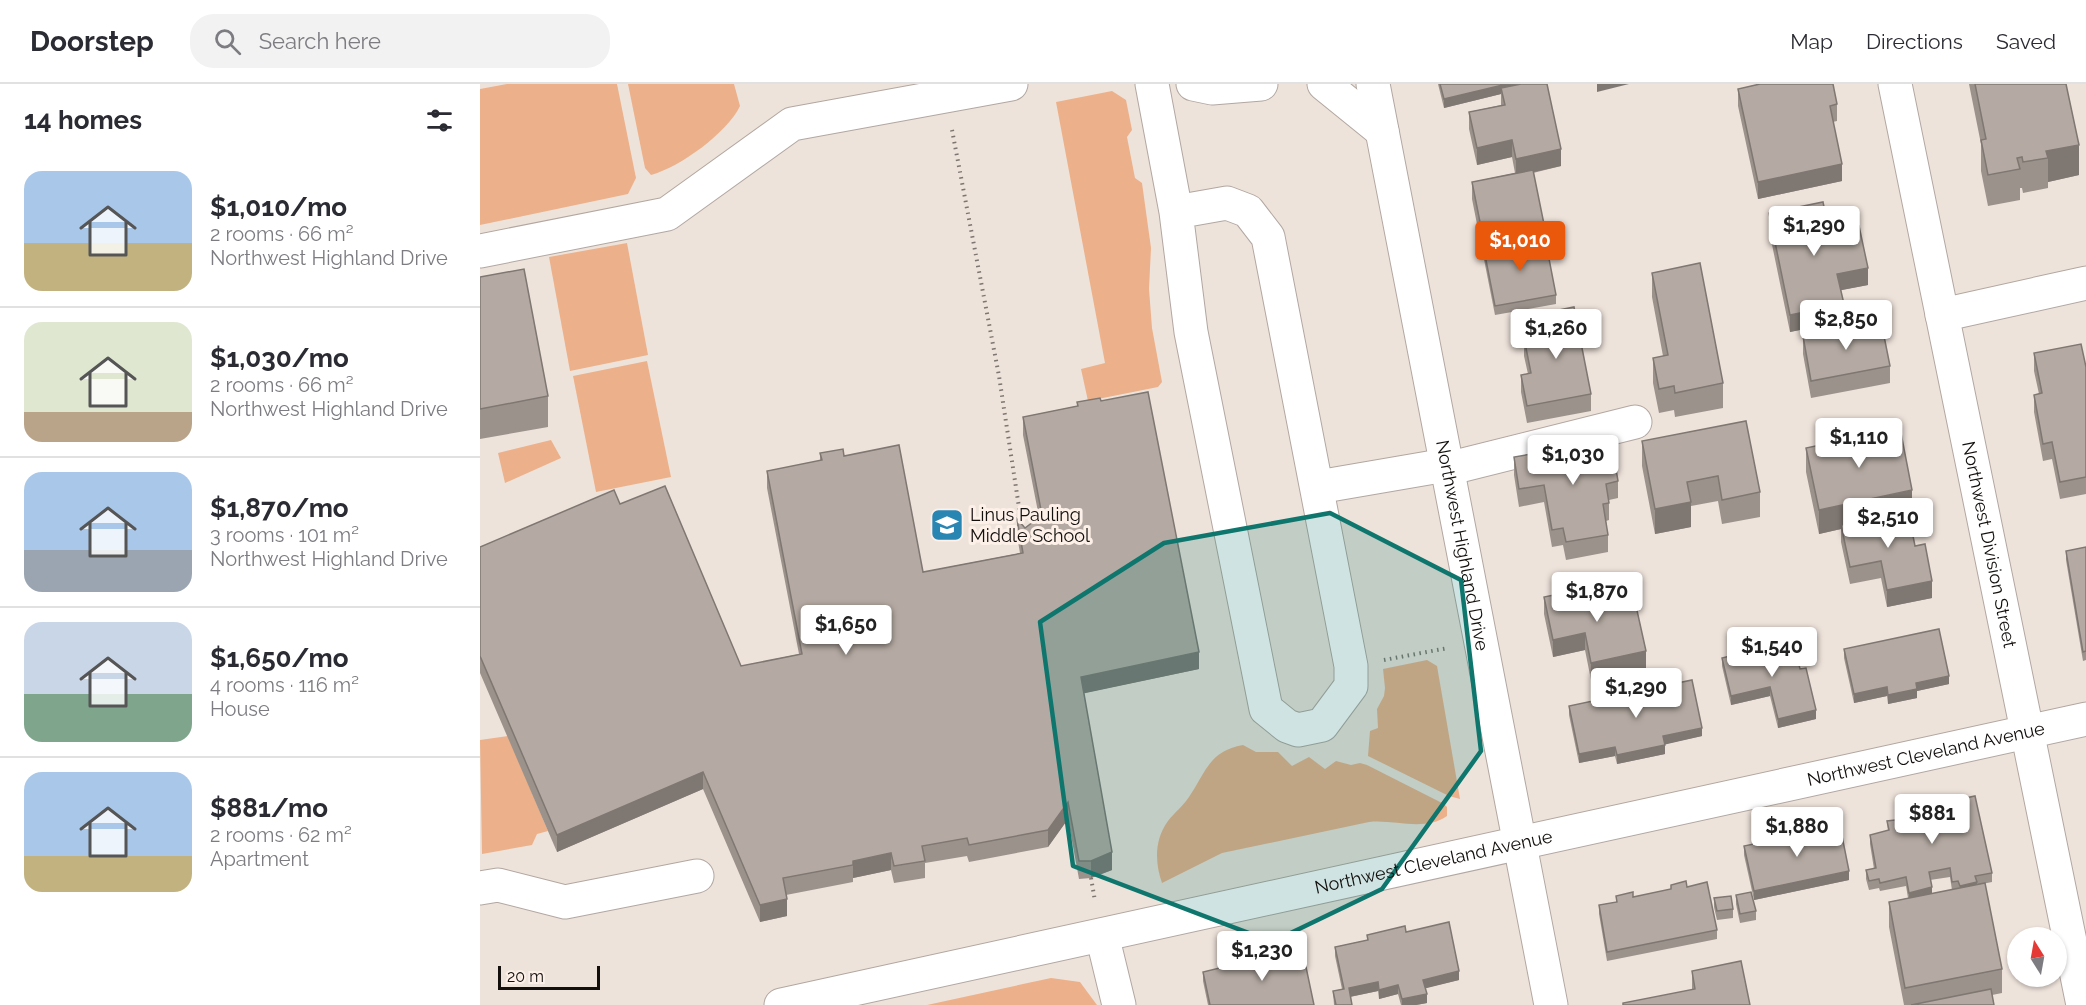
<!DOCTYPE html>
<meta charset="utf-8">
<style>
body{margin:0;font-family:Raleway,sans-serif;background:#f2f2f3;color:#2b2b33;height:100vh;display:flex;flex-direction:column;font-size:22px;white-space:nowrap}
*{box-sizing:border-box;margin:0}
p{font-size:20px;color:#7c7c81}
.icon{flex:none;width:33px;height:33px;fill:none;stroke:currentColor;stroke-width:2;stroke-linecap:round;stroke-linejoin:round}
.map{position:relative;flex:1;overflow:hidden}
.drawer{display:flex;flex-direction:column;background:#fff;width:480px}
.drawer>*{flex:none}
.needle{width:39px;rotate:349deg}
.buttons{position:absolute;left:1527px;top:843px;display:grid;gap:12px}
.buttons a{display:grid;place-items:center;width:60px;height:60px;border-radius:50%;background:#fff;box-shadow:0 2px 4px #0004;font-size:30px}
.scale{position:absolute;left:18px;bottom:15px;width:102px;box-sizing:border-box;padding-left:6px;border:3px solid #120f0c;border-top:0;font-size:16px;line-height:21px;white-space:nowrap;color:#120f0c;-webkit-text-stroke:4px #fcf0e9;paint-order:stroke}
.price{position:absolute;translate:-50% -51px;padding:0 14px;border-radius:6px;background:#fff;color:#222;font-size:20px;line-height:39px;filter:drop-shadow(0 2px 3px #0008)}
.price::after{content:'';position:absolute;left:50%;top:36px;width:18px;height:14px;margin-left:-9px;background:inherit;clip-path:polygon(0 0,100% 0,50% 100%)}
.price.active{background:#ea580c;color:#fff}
ul{padding:0;list-style:none}
li{display:flex;align-items:center;gap:18px;height:150px;padding:0 24px}
li+li{border-top:2px solid #e1e1e2}
li span{display:grid;place-items:center;flex:none;width:168px;height:120px;border-radius:18px;color:#555}
li>.icon{margin-inline-start:auto}
span .icon{width:72px;height:72px;fill:#fffc;stroke-width:1}
li b{font-size:26px}
h2{display:flex;justify-content:space-between;align-items:center;height:72px;padding:0 24px;font-size:26px}
header{display:flex;align-items:center;gap:36px;box-sizing:border-box;height:84px;padding:0 30px;background:#fff;border-bottom:2px solid #e1e1e2}
header strong{font-size:28px}
nav{display:flex;gap:33px;margin-inline-start:auto;font-size:21px}
.search{width:420px;height:54px;background:#f2f2f3;display:flex;align-items:center;gap:15px;box-sizing:border-box;padding:0 21px;border-radius:24px;color:#7c7c81;font-size:22px}
main{display:flex;flex:1;min-height:0}
.map>svg:first-child{display:block}
.green{fill:#ecb18a}
.lines{fill:none;stroke-linecap:round;stroke-linejoin:round}
.minor-casing{stroke:#b2a7a1;stroke-width:35}
.path{stroke:#7d7670;stroke-width:4;stroke-dasharray:1.5 4.5;stroke-linecap:butt}
.minor{stroke:#fff;stroke-width:33}
.wall{fill:#9c928c;fill-rule:evenodd}
.shaded-wall{fill:#7f7772}
.building{fill:#b5aaa3;stroke:#7f7772;stroke-width:1.5}
.marked{fill:#0f766e;fill-opacity:0.2;stroke:#0f766e;stroke-width:4.5;stroke-linejoin:round}
.labels{text-anchor:middle;stroke-width:6;stroke-linejoin:round;paint-order:stroke}
.poi-label{font-size:18px;fill:#120f0c;stroke:#fcf0e9;text-anchor:start}
.street-label{font-size:18px;fill:#120f0c;stroke:#fcf0e9}
</style>
<header>
<strong>Doorstep</strong>
<div class="search"><svg class="icon" aria-label="search" viewBox="0 0 24 24"><circle cx="10" cy="10" r="6"/><path d="M15 15l6 6"/></svg>Search here</div>
<nav><a>Map</a><a>Directions</a><a>Saved</a></nav>
</header>
<main>
<section class="drawer">
<h2>14 homes<svg class="icon" aria-label="filters" viewBox="0 0 24 24"><path d="M4 7h16M4 17h16"/><circle cx="9" cy="7" r="2"/><circle cx="15" cy="17" r="2"/></svg></h2>
<ul>
<li><span style="background:linear-gradient(#a9c7e8 60%,#c2b280 0)"><svg class="icon" aria-label="home" viewBox="0 0 24 24"><path d="M3 11l9-7 9 7M6 9v11h12V9"/></svg></span><div><b>$1,010/mo</b><p>2 rooms · 66 m²</p><p>Northwest Highland Drive</p></div></li>
<li><span style="background:linear-gradient(#dfe7d0 75%,#b9a48a 0)"><svg class="icon" aria-label="home" viewBox="0 0 24 24"><path d="M3 11l9-7 9 7M6 9v11h12V9"/></svg></span><div><b>$1,030/mo</b><p>2 rooms · 66 m²</p><p>Northwest Highland Drive</p></div></li>
<li><span style="background:linear-gradient(#a9c7e8 65%,#9aa5b1 0)"><svg class="icon" aria-label="home" viewBox="0 0 24 24"><path d="M3 11l9-7 9 7M6 9v11h12V9"/></svg></span><div><b>$1,870/mo</b><p>3 rooms · 101 m²</p><p>Northwest Highland Drive</p></div></li>
<li><span style="background:linear-gradient(#c9d6e8 60%,#7fa58c 0)"><svg class="icon" aria-label="home" viewBox="0 0 24 24"><path d="M3 11l9-7 9 7M6 9v11h12V9"/></svg></span><div><b>$1,650/mo</b><p>4 rooms · 116 m²</p><p>House</p></div></li>
<li><span style="background:linear-gradient(#a9c7e8 70%,#c2b280 0)"><svg class="icon" aria-label="home" viewBox="0 0 24 24"><path d="M3 11l9-7 9 7M6 9v11h12V9"/></svg></span><div><b>$881/mo</b><p>2 rooms · 62 m²</p><p>Apartment</p></div></li>
</ul>
</section>
<div class="map">
<svg width="1606" height="921" viewBox="0 0 1606 921">
<rect width="100%" height="100%" fill="#eee3db"/>
<g class="green">
<polygon points="27,0 137,0 156,94 148,110 0,141 0,5"/>
<path d="M 148,0 L 254,0 L 260,22 C 247,49 200,83 171,91 L 165,84 Z"/>
<polygon points="632,7 646,16 652,46 647,53 655,94 662,99 671,164 669,205 672,244 682,298 678,303 608,317 601,285 625,279 576,18"/>
<polygon points="147,159 168,271 90,287 69,173"/>
<polygon points="167,277 191,393 116,408 93,292"/>
<polygon points="71,356 81,374 25,399 18,369"/>
<polygon points="947,576 957,582 980,715 969,712 888,672 890,647 898,644 897,625 904,612 905,604 903,585"/>
<polygon points="28,652 68,747 57,750 52,761 2,770 0,656"/>
<path d="M 763,661 L 776,668 L 798,668 L 812,682 L 829,673 L 845,685 L 856,677 L 871,681 L 880,679 L 887,681 L 964,720 L 967,723 L 967,732 C 944,748 914,735 889,738 L 742,769 L 682,799 C 675,779 674,756 688,737 C 694,729 703,722 709,713 C 726,688 729,667 763,661 Z"/>
<polygon points="571,894 600,898 617,921 447,921"/>
</g>
<g class="lines">
<defs>
<g id="minor">
<polyline points="672,0 696,128 711,248 786,625 807,642 818,646 842,641 871,602 871,582 788,153 768,127 747,119 696,128"/>
<polyline points="713,0 732,4 781,0"/>
<polyline points="844,0 902,47"/>
<path id="s1" d="M 893,0 L 1071,921"/>
<path id="s2" d="M 1415,0 L 1603,921"/>
<polyline points="0,167 187,130 312,40 531,0"/>
<polyline points="1462,231 1606,199"/>
<polyline points="967,385 1155,338"/>
<polyline points="838,403 966,381"/>
<polyline points="0,804 18,801 85,818 217,792"/>
<polyline points="622,851 639,921"/>
<path id="s3" d="M 301,921 L 1606,635"/>
</g>
</defs>
<use href="#minor" class="minor-casing"/>
<g class="path">
<polyline points="472,46 519,292 542,443"/>
<polyline points="904,576 968,564"/>
<polyline points="611,794 615,817"/>
</g>
<use href="#minor" class="minor"/>
</g>
<g class="wall">
<polygon points="958,0 1067,0 1081,82 1053,89 1065,145 1065,154 1076,211 1076,220 1015,231 992,115 992,98 1035,89 1032,73 997,81 989,45 989,28 1021,21 1021,10 964,24"/>
<polygon points="1489,0 1586,0 1599,91 1568,98 1568,104 1543,109 1542,104 1540,104 1540,116 1508,122 1501,87 1501,60"/>
<polygon points="1258,5 1357,20 1357,37 1353,38 1362,97 1278,115 1258,22"/>
<polygon points="1289,129 1349,148 1388,201 1361,206 1364,237 1310,248 1289,146"/>
<polygon points="1172,189 1243,299 1243,324 1195,333 1194,326 1179,329 1173,299 1173,274 1183,272 1172,213"/>
<polygon points="0,193 68,312 68,343 0,355"/>
<polygon points="1059,230 1111,310 1111,327 1047,339 1041,308 1041,291 1048,290 1044,272 1044,254 1059,251"/>
<polygon points="1323,252 1410,282 1410,299 1331,314 1323,270"/>
<polygon points="1554,269 1606,283 1606,410 1580,415 1572,375 1563,377 1554,328 1554,311 1559,310 1554,287"/>
<polygon points="621,317 719,585 604,609 632,786 611,794 599,795 588,735 568,763 489,778 487,772 445,779 445,794 414,799 411,786 373,794 373,798 306,811 307,832 280,838 223,705 77,768 0,589 0,463 140,420 261,582 319,570 287,404 287,387 340,377 340,369 364,372 443,488 540,469 537,452 537,435 545,444 559,433 543,351 543,333 597,322 597,318"/>
<polygon points="1162,357 1280,408 1280,433 1242,440 1238,417 1211,422 1211,443 1175,450 1162,382"/>
<polygon points="1326,364 1432,431 1429,432 1435,462 1452,514 1407,523 1401,494 1370,500 1361,458 1361,445 1339,450 1326,388"/>
<polygon points="1034,373 1138,397 1138,414 1129,416 1129,436 1126,437 1128,451 1128,468 1086,476 1083,461 1072,463 1064,418 1039,423 1034,391"/>
<polygon points="1606,463 1606,576 1603,577 1586,476 1586,467"/>
<polygon points="1064,513 1121,520 1166,584 1111,596 1105,566 1073,573 1064,530"/>
<polygon points="1364,565 1469,600 1437,607 1437,614 1408,620 1407,612 1374,619 1364,574"/>
<polygon points="1242,574 1320,585 1336,635 1298,644 1290,612 1251,621 1242,582"/>
<polygon points="1089,622 1222,652 1185,660 1185,670 1137,680 1135,672 1099,679 1089,631"/>
<path d="M 1417,729 L 1512,789 L 1512,798 L 1497,801 L 1522,885 L 1522,909 L 1512,911 L 1514,921 L 1424,921 L 1409,843 L 1409,818 L 1428,814 L 1426,802 L 1400,807 L 1399,804 L 1389,806 L 1386,795 L 1386,786 L 1394,785 L 1390,760 L 1390,751 L 1408,747 L 1407,737 L 1418,741 ZM 1470,793 L 1472,806 L 1452,810 L 1450,796 Z"/>
<polygon points="1264,762 1369,796 1274,816 1264,771"/>
<polygon points="1207,803 1237,846 1237,855 1127,877 1119,830 1119,821 1136,818 1136,812 1153,813"/>
<polygon points="1256,811 1276,827 1276,836 1260,839 1256,820"/>
<polygon points="1234,814 1253,825 1253,834 1237,836 1234,823"/>
<polygon points="926,848 979,896 945,904 947,919 936,921 921,921 918,910 899,915 898,907 870,913 872,921 854,921 853,907 862,905 855,872 855,863 887,856 887,851"/>
<polygon points="1212,887 1270,921 1212,906"/>
<polygon points="723,888 834,921 728,921 723,897"/>
</g>
<g class="shaded-wall">
<polygon points="1027,0 1065,0 1021,4 1021,10 964,24 964,15"/>
<polygon points="1117,0 1149,0 1117,8"/>
<polygon points="1032,56 1032,73 997,81 997,64"/>
<polygon points="1599,61 1599,91 1568,98 1568,74 1566,67"/>
<polygon points="1081,65 1081,82 1036,92 1036,75"/>
<polygon points="1362,80 1362,97 1278,115 1278,98"/>
<polygon points="1388,184 1388,201 1357,207 1357,190"/>
<polygon points="1364,220 1364,237 1310,248 1310,231"/>
<polygon points="1432,406 1432,431 1362,445 1361,441 1361,445 1339,450 1339,426"/>
<polygon points="1211,418 1211,443 1175,450 1175,425"/>
<polygon points="1452,497 1452,514 1407,523 1407,506"/>
<polygon points="1105,549 1105,566 1073,573 1073,556"/>
<polygon points="1166,567 1166,584 1111,596 1111,579"/>
<polygon points="719,568 719,585 601,610 601,593"/>
<polygon points="1469,592 1469,600 1437,607 1437,614 1408,620 1408,611 1436,599"/>
<polygon points="1290,603 1290,612 1251,621 1251,612"/>
<polygon points="1407,603 1407,612 1374,619 1374,610"/>
<polygon points="1336,626 1336,635 1298,644 1298,635"/>
<polygon points="1222,644 1222,652 1183,661 1183,652"/>
<polygon points="1185,661 1185,670 1137,680 1137,671"/>
<polygon points="1135,663 1135,672 1099,679 1099,670"/>
<polygon points="223,688 223,705 77,768 77,751"/>
<polygon points="588,718 588,735 568,763 568,746"/>
<polygon points="632,768 632,786 611,794 611,777"/>
<polygon points="411,769 411,786 373,794 373,777"/>
<polygon points="1369,787 1369,796 1274,816 1274,807"/>
<polygon points="1497,798 1497,807 1480,811 1480,802"/>
<polygon points="1452,803 1452,812 1429,817 1429,809"/>
<polygon points="307,815 307,832 280,838 280,821"/>
<polygon points="979,887 979,896 943,905 943,896"/>
<polygon points="898,898 898,907 869,913 869,904"/>
<polygon points="918,901 918,910 899,915 899,906"/>
<polygon points="947,910 947,919 936,921 922,921 922,915"/>
</g>
<g class="building">
<polygon points="960,0 1027,0 964,15"/>
<polygon points="1041,0 1067,0 1081,65 1036,75 1032,56 997,64 989,28 1025,21 1021,4"/>
<polygon points="1280,0 1353,0 1357,20 1350,22 1362,80 1278,98 1258,5"/>
<polygon points="1495,0 1586,0 1599,61 1566,67 1568,74 1543,78 1542,73 1537,74 1540,85 1508,91 1501,56 1506,55"/>
<polygon points="1053,86 1065,145 1004,158 992,98"/>
<polygon points="1343,118 1349,148 1379,142 1388,184 1357,190 1364,220 1310,231 1289,129"/>
<polygon points="1065,154 1076,211 1015,222 1004,166"/>
<polygon points="1220,179 1243,299 1195,309 1194,302 1179,305 1173,274 1188,271 1172,189"/>
<polygon points="44,185 68,312 0,325 0,193"/>
<polygon points="1094,223 1111,310 1047,322 1041,291 1051,289 1044,254 1063,251 1059,230"/>
<polygon points="1401,237 1410,282 1331,297 1323,252"/>
<polygon points="1601,260 1606,283 1606,393 1580,398 1572,358 1563,360 1554,311 1562,309 1554,269"/>
<polygon points="668,308 719,568 601,593 632,768 611,777 599,777 588,718 568,746 489,761 487,754 442,762 445,777 414,782 411,769 373,777 373,781 303,794 307,815 280,821 223,688 77,751 0,572 0,463 134,406 140,420 185,402 261,582 322,570 287,387 342,376 340,369 363,365 364,372 419,361 443,488 543,469 537,435 545,444 562,431 543,333 598,322 597,318 620,314 621,317"/>
<polygon points="1266,337 1280,408 1242,416 1238,392 1207,398 1211,418 1175,425 1162,357"/>
<polygon points="1420,344 1432,406 1339,426 1326,364"/>
<polygon points="1131,356 1138,397 1126,400 1129,419 1123,420 1128,451 1086,458 1083,444 1072,446 1064,401 1039,405 1034,373"/>
<polygon points="1428,427 1435,462 1445,460 1452,497 1407,506 1401,477 1370,483 1361,441"/>
<polygon points="1606,463 1606,567 1603,568 1586,467"/>
<polygon points="1117,502 1121,520 1154,513 1166,567 1111,579 1105,549 1073,556 1064,513"/>
<polygon points="1459,545 1469,592 1436,599 1437,605 1408,611 1407,603 1374,610 1364,565"/>
<polygon points="1313,556 1320,585 1326,584 1336,626 1298,635 1290,603 1251,612 1242,574"/>
<polygon points="1212,596 1222,644 1183,652 1185,661 1137,671 1135,663 1099,670 1089,622"/>
<polygon points="1495,712 1512,789 1495,792 1497,798 1480,802 1478,797 1472,798 1470,784 1449,788 1452,803 1429,809 1426,793 1400,799 1399,795 1389,797 1386,786 1396,784 1390,751 1409,746 1407,737 1415,736 1419,744 1417,729"/>
<polygon points="1360,742 1369,787 1274,807 1264,762"/>
<polygon points="1206,797 1207,803 1227,798 1237,846 1127,868 1119,821 1137,818 1136,812 1153,808 1153,813 1191,805 1191,801"/>
<polygon points="1505,799 1522,885 1425,904 1409,818"/>
<polygon points="1271,808 1276,827 1260,830 1256,811"/>
<polygon points="1251,812 1253,825 1237,827 1234,814"/>
<polygon points="969,838 979,887 943,896 947,910 922,915 918,901 899,906 898,898 869,904 872,921 856,921 853,907 864,905 855,863 888,856 887,851 925,842 926,848"/>
<polygon points="822,864 834,921 730,921 723,888"/>
<polygon points="1261,877 1270,921 1143,921 1143,919 1215,905 1212,887"/>
<polygon points="1511,905 1514,921 1431,921"/>
</g>
<path class="marked" d="M 850,429 L 981,496 L 1001,667 L 902,805 L 792,858 L 593,782 L 560,538 L 684,459 Z"/>
<defs>
<symbol id="school-square" viewBox="-11 -11 22 22"><rect x="-9" y="-9" width="18" height="18" rx="4" fill="#2986b3" stroke="#fcf0e9"/><path d="M0-5L7-2L0 1L-7-2ZM-4 1L0 2.5L4 1V4Q0 6-4 4Z" fill="#fff"/></symbol>
</defs>
<g fill-rule="evenodd">
<use href="#school-square" x="448" y="422" width="38" height="38"/>
</g>
<g class="labels">
<g class="poi-label">
<text x="490" y="437">Linus Pauling<tspan x="490" dy="21">Middle School</tspan></text>
</g>
<g class="street-label">
<text dy="6" stroke="none"><textPath href="#s1" startOffset="470">Northwest Highland Drive</textPath></text>
<text dy="6" stroke="none"><textPath href="#s2" startOffset="470">Northwest Division Street</textPath></text>
<text dy="6" stroke="none"><textPath href="#s3" startOffset="1172">Northwest Cleveland Avenue</textPath></text>
<text dy="6" stroke="none"><textPath href="#s3" startOffset="668">Northwest Cleveland Avenue</textPath></text>
</g>
</g>
</svg>
<div class="buttons">
<a><svg class="needle" viewBox="-14 -14 28 28"><path d="M0-13l5 13h-10z" fill="#e53935"/><path d="M0 13l5-13h-10z" fill="#7c7c81"/></svg></a>
</div>
<div class="scale">20 m</div>
<b class="price" style="left:1334px;top:173px">$1,290</b>
<b class="price active" style="left:1040px;top:188px">$1,010</b>
<b class="price" style="left:1366px;top:267px">$2,850</b>
<b class="price" style="left:1076px;top:276px">$1,260</b>
<b class="price" style="left:1379px;top:385px">$1,110</b>
<b class="price" style="left:1093px;top:402px">$1,030</b>
<b class="price" style="left:1408px;top:465px">$2,510</b>
<b class="price" style="left:1117px;top:539px">$1,870</b>
<b class="price" style="left:366px;top:572px">$1,650</b>
<b class="price" style="left:1292px;top:594px">$1,540</b>
<b class="price" style="left:1156px;top:635px">$1,290</b>
<b class="price" style="left:1452px;top:761px">$881</b>
<b class="price" style="left:1317px;top:774px">$1,880</b>
<b class="price" style="left:782px;top:898px">$1,230</b>
</div>
</main>
